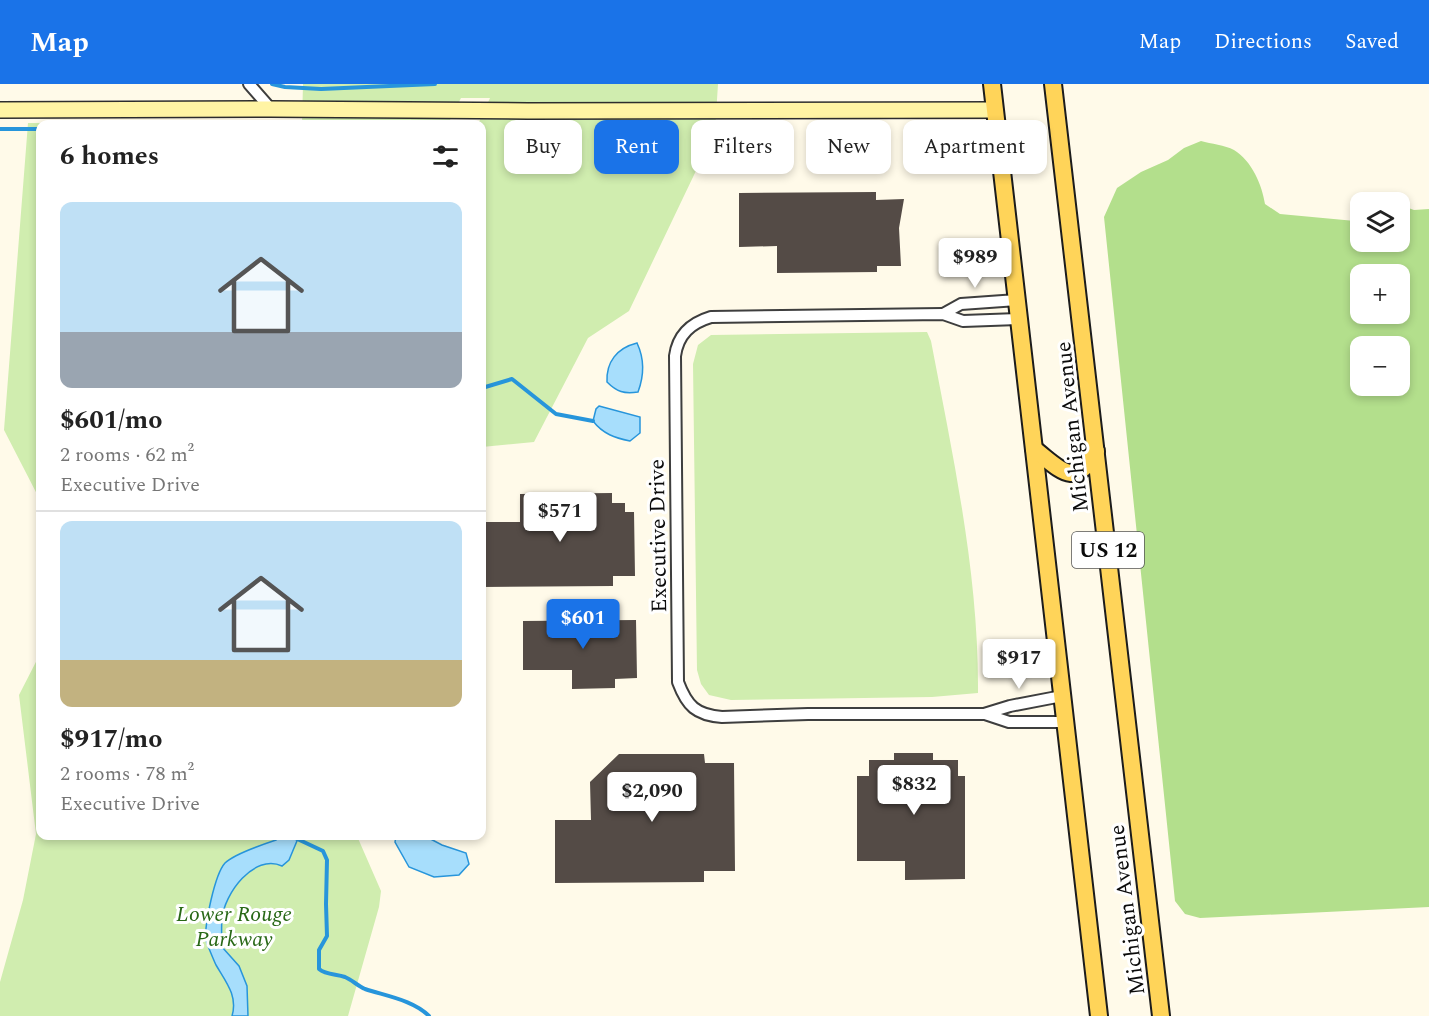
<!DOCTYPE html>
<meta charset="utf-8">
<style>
body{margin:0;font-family:Spectral,serif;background:#f6f6f6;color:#222;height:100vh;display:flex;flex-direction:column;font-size:22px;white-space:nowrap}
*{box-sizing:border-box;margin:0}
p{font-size:20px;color:#767676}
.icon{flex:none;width:33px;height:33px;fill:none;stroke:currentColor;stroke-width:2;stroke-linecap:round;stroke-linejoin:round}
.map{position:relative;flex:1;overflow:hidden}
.sheet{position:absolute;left:36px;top:36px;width:450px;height:720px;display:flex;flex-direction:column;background:#fff;border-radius:12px;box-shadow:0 3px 9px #0003}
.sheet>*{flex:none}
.hud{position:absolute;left:504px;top:36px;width:570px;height:54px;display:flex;gap:12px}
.tools{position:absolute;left:1350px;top:108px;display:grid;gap:12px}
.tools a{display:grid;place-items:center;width:60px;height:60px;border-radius:12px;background:#fff;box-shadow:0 3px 9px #0003;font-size:30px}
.price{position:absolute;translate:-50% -51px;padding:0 14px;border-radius:6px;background:#fff;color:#222;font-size:20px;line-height:39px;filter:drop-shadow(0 2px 3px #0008)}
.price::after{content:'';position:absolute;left:50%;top:36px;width:18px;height:14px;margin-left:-9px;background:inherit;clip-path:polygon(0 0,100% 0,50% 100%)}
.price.on{background:#1a73e8;color:#fff}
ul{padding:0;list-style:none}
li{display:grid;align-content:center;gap:12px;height:318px;padding:0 24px}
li+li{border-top:2px solid #e0e0e0}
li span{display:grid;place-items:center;height:186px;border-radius:12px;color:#555}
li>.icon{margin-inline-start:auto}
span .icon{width:108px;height:108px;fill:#fffc;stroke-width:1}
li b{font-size:26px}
h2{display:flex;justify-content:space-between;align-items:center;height:72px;padding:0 24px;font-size:26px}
.pill{padding:0 21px;border-radius:12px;background:#fff;box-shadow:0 3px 9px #0003;font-size:21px;line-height:54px}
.pill.on{background:#1a73e8;color:#fff}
header{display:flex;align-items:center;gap:36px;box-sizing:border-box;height:84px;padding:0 30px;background:#1a73e8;color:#fff}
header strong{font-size:28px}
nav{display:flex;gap:33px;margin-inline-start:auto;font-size:21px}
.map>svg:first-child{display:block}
.green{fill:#d0edaf}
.forest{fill:#b3df8c;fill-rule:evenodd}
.water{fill:#a7defc;stroke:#2795db;stroke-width:1.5}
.pier{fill:#fffae9}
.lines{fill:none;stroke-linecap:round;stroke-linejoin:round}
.stream{stroke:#2795db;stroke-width:4}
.building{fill:#544b46}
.street-casing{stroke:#3e3e3e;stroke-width:14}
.secondary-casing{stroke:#2d2d2d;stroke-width:18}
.primary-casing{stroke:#1c1c1c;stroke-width:20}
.street{stroke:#fff;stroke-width:10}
.secondary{stroke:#fff4a4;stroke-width:15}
.primary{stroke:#ffd459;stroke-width:16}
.labels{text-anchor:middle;stroke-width:6;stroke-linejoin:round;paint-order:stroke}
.shield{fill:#fff;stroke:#545454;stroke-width:1.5}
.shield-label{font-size:21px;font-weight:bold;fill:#0b0b0b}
.street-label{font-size:22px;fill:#0b0b0b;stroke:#fff}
.park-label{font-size:22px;font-style:italic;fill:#286816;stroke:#fff}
</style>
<header>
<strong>Map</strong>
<nav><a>Map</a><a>Directions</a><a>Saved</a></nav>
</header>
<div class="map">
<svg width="1429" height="932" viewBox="0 0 1429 932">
<rect width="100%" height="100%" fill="#fffae9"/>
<g class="green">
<polygon points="303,0 718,0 715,47 629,227 588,254 534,358 482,363 482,40 40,40 40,416 4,346 28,39 302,38"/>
<path d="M 927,248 L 931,257 C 953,373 979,490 978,609 L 932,613 L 731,616 L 709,611 L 701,600 L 697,586 L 693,280 L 698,261 L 711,251 Z"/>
<polygon points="40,570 40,752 357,752 381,807 379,823 348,932 0,932 0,898 23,816 36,750 19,611"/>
</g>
<path class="forest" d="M 1201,57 C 1211,60 1225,61 1234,66 C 1252,77 1262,101 1265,120 L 1280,130 L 1355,137 L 1360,134 L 1360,158 L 1400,158 L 1400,121 L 1414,126 L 1429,125 L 1429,823 L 1200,834 L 1185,830 L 1175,817 L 1104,133 L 1117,104 L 1141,88 L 1168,76 L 1184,64 ZM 1360,190 L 1400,190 L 1400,230 L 1360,230 ZM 1360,262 L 1400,262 L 1400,302 L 1360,302 Z"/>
<g class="water">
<path d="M 637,259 C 645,276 644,292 638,308 C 624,310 617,308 607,298 C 606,278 617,264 637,259 Z"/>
<path d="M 599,322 L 640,333 L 640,349 L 630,357 C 615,354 603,350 593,337 L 596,325 Z"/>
<path d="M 279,752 L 299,752 L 289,776 L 282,782 C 254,769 224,810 222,835 C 221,844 222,854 222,863 L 239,882 L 247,902 L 248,932 L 232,932 C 238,912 226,898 216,881 C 215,879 206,858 206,856 C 204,841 215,790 225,779 C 234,770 264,760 276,756 Z"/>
<polygon points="396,752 425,752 442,761 466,769 469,780 459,791 434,793 409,783 395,758"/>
</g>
<polygon class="pier" points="461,14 490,14 478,40 448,40"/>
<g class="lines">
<g class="stream">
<polyline points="272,0 285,3 321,5 435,0"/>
<polyline points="0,45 40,45"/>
<polyline points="482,304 512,295 556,330 593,337"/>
<path d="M 291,752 L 323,767 L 327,776 L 326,820 L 327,852 L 319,866 L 319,885 C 326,891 336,890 345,893 C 352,896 358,902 365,905 C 386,912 413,916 429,932"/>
</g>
</g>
<g class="building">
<polygon points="876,108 876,116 904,115 899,144 901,182 877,182 877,188 777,189 777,162 739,163 739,109"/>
<polygon points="612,409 612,419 625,419 625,428 634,428 635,492 613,492 613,502 482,503 482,438 520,438 520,410"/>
<polygon points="636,536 637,594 615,595 615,604 572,605 572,586 523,586 523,537"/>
<polygon points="894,669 933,669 933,676 958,676 958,692 965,692 965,795 905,796 905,777 857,777 857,692 869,692 869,676 894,676"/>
<polygon points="619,670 704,670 705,679 734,679 735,787 704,787 704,798 555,799 555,736 591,736 590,698"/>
</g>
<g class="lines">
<defs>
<g id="street">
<polyline points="249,0 271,25"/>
<polyline points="943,230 961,220 1017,216"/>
<path d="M 1018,235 L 963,237 L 943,230 L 711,233 C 691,239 678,250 675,272 L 678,598 C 687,622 696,631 722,633 L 808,630 L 984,630 L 1010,622 L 1062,612"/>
<polyline points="985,630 1009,638 1065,638"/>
</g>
<polyline id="secondary" points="0,26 271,25 528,27 995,26"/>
<g id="primary">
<polyline points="992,0 1099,932"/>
<polyline points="1053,0 1161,932"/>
<path d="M 1034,365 C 1059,384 1075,407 1096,367"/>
</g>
</defs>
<use href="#street" class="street-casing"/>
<use href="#secondary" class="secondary-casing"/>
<use href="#primary" class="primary-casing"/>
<use href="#street" class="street"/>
<use href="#secondary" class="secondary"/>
<use href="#primary" class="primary"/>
</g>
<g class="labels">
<rect class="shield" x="1072" y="448" width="72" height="36" rx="4.5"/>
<g class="shield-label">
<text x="1108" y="473">US 12</text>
</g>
<g class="street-label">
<text transform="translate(1071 343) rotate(-96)" y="8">Michigan Avenue</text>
<text transform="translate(657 452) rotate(-91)" y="8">Executive Drive</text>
<text transform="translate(1126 826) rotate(-97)" y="8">Michigan Avenue</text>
</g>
<g class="park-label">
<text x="234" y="837">Lower Rouge<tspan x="234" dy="25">Parkway</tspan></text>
</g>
</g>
</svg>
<div class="tools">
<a><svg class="icon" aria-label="layers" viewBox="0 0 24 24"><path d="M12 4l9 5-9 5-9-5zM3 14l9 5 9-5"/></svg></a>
<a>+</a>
<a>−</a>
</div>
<b class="price" style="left:975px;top:205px">$989</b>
<b class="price" style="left:560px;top:459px">$571</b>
<b class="price on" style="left:583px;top:566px">$601</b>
<b class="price" style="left:1019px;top:606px">$917</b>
<b class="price" style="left:914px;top:732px">$832</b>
<b class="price" style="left:652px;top:739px">$2,090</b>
<div class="hud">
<a class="pill">Buy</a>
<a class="pill on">Rent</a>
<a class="pill">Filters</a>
<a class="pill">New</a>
<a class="pill">Apartment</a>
</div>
<section class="sheet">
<h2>6 homes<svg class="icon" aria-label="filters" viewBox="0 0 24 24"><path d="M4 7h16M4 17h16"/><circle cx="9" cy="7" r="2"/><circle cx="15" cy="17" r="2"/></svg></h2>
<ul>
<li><span style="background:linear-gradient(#bfe0f5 70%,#9aa5b1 0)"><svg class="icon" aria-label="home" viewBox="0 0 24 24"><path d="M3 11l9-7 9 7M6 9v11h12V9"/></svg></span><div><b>$601/mo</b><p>2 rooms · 62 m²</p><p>Executive Drive</p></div></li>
<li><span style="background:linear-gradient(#bfe0f5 75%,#c2b280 0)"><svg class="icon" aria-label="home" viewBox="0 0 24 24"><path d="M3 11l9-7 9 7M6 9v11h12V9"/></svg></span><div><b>$917/mo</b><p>2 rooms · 78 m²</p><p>Executive Drive</p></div></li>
</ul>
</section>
</div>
